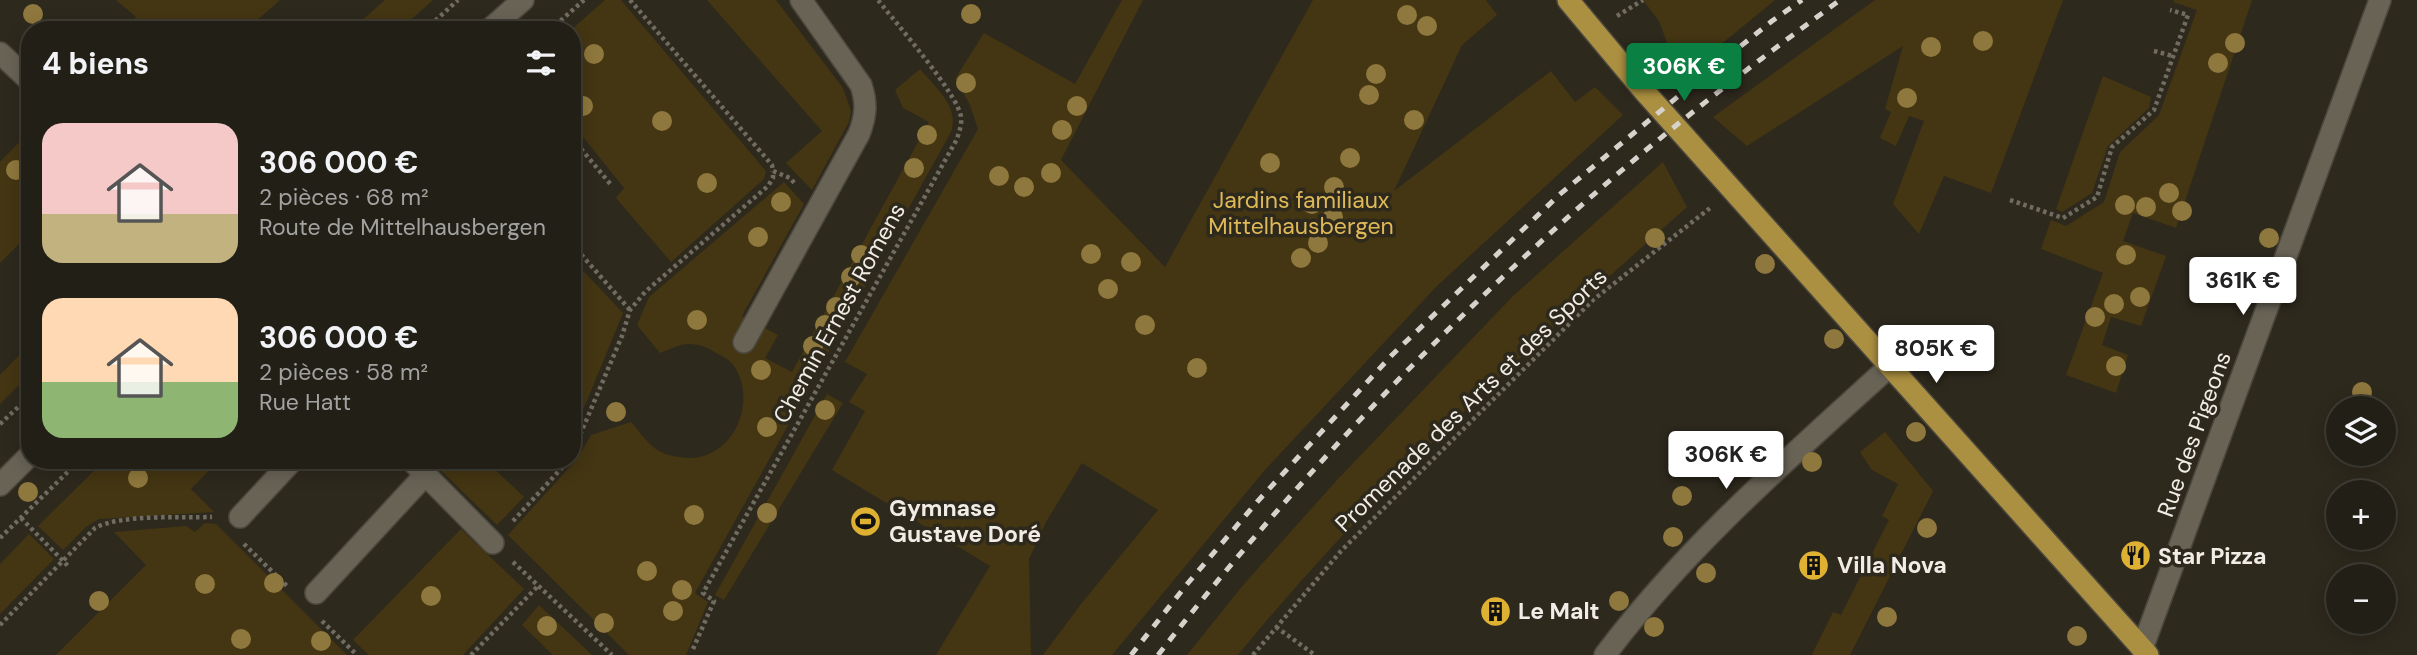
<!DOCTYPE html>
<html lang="fr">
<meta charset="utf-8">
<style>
body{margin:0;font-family:"DM Sans",sans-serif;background:#2e2c23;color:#f1f3f6;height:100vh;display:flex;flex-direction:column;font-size:26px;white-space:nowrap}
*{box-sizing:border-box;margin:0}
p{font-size:23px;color:#a2a2a1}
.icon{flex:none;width:38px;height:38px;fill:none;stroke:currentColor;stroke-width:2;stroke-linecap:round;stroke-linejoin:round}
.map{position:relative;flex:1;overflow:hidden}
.side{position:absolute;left:21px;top:21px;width:560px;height:448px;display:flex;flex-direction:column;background:#221f16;border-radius:28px;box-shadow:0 4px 18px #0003,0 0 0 2px #3f3d35}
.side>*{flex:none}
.buttons{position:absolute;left:2326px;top:396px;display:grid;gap:14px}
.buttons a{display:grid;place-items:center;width:70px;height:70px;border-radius:50%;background:#221f16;box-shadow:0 4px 18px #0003,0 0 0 2px #3f3d35;font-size:35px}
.price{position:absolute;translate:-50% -60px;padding:0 16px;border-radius:7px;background:#fff;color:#222;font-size:23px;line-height:46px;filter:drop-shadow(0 2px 4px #0008)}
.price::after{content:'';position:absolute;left:50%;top:42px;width:21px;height:16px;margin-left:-10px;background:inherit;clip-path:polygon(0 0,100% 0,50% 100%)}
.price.active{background:#0b8043;color:#fff}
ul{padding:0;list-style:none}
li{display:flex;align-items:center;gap:21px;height:175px;padding:0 21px}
li span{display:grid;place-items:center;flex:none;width:196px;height:140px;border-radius:21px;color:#555}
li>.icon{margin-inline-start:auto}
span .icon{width:84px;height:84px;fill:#fffc;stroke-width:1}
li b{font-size:30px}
h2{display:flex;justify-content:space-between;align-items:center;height:84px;padding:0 21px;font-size:30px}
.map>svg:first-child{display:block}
.green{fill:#443613}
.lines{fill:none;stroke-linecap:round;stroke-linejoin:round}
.minor-casing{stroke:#4b473d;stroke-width:24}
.major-casing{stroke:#4b473d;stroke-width:24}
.path{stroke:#716c62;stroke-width:4.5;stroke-dasharray:3.5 3.5;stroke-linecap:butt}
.minor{stroke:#686355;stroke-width:21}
.major{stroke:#ac9041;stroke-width:21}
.rail{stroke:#d7d3cc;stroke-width:5;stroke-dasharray:9 9;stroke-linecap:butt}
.tree{fill:#8f783d}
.labels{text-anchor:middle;stroke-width:7;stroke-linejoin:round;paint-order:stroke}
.park-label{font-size:23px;fill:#dfb958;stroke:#2e291d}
.street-label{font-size:23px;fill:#f1ede6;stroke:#2e291d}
.poi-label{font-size:23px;font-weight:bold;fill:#f1ede6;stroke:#2e291d;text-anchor:start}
</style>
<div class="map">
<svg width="2417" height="655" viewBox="0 0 2417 655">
<rect width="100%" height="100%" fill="#2e291d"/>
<g class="green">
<polygon points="116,0 280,0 246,30 123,30 136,17"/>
<polygon points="385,0 433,0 399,30 351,30"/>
<polygon points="605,0 621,0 766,171 764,179 671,262 616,198 624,188 572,123 571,30"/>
<polygon points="707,0 776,0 843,88 851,111 849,122 812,190 786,163 822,131"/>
<polygon points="1122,0 1143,0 1061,160 1165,267 1313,0 1486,0 1497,15 1462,45 1394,191 1551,71 1575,102 1595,87 1623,115 1437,286 1264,471 1112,655 1043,655 1081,604 1158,510 1082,463 1046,522 1029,559 1031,655 936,655 990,566 832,470 865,411 849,402 867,374 845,362 978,129 970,105 955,79 984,33 1075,84"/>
<polygon points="1643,0 1775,0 1680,78 1659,21"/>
<polygon points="1875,0 2063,0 1991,193 1944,176 1919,234 1893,204 1924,121 1909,116 1896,146 1880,138 1891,112 1885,109 1903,46 1747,146 1713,117"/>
<polygon points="2174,0 2252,0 2176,228 2133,213 2123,241 2166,256 2141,326 2111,317 2102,345 2128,355 2116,393 2066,375 2103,273 2041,249 2051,220 2066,226 2104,202 2120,152 2159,115 2197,10 2173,2"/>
<path d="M 920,69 C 935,87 960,107 951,132 L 695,593 L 708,602 L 686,655 L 629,655 L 508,535 L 577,459 L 591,435 L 631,422 C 638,430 645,440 653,447 C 663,455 676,457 688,458 C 734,459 758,401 734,366 C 730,360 722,356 716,353 C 706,346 693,342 681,345 C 674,347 667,350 660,353 L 637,325 L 649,297 L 784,182 L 804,204 L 742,316 L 778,335 L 765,358 L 792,372 L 929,122 L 903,108 L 895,90 Z"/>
<polygon points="2103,76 2151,97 2149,108 2108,146 2092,193 2062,212 2056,209"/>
<polygon points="30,131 30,233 0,263 0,162"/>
<path d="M 1663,162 L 1687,207 C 1529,347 1372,491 1238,655 L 1187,655 L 1244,584 L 1337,480 L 1512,297 Z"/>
<polygon points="572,259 623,313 572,437"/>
<polygon points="30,344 30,374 0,404 0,375"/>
<polygon points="827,394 843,403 724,600 715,595"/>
<polygon points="1885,432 1933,491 1850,655 1814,655 1812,654 1833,612 1841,615 1889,520 1882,516 1898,484 1872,470 1860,452"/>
<polygon points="105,460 219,460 191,489 214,512 99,519 86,527 63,550 38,526"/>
<polygon points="430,460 485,460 524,497 497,525"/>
<polygon points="205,523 216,524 347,655 56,655 146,565 114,532 186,526 195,532"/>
<polygon points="461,529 524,589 463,655 369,655 353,640"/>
<polygon points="29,534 54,559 0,614 0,564"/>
<polygon points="539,605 592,655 553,655 522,625"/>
</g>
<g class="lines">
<defs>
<g id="minor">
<polyline points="489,30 523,0"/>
<polyline points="0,53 30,81"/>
<path d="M 744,342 L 859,134 C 866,116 867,103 861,85 L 801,0"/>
<polyline points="411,460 493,543"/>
<polyline points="0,485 30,455"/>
<polyline points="240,517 293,460"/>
<polyline points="316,593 426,474"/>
<polyline points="2142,649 2380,0"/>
<path d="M 1605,655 C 1686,547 1790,457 1890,366"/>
</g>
<polyline id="major" points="1568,0 1644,91 2148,655"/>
</defs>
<use href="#minor" class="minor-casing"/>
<use href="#major" class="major-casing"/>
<g class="path">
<polyline points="630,0 772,165 773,171 790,178 796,185"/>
<polyline points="1617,16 1643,0"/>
<polyline points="425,30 458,0"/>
<polyline points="550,30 584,0"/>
<polyline points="2154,51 2173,56"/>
<polyline points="572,138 612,186"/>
<polyline points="2010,200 2063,218 2097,197 2112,147 2154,110 2188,15 2170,10"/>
<polyline points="572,244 630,310"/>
<polyline points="0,424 30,396"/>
<polyline points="572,454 622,336 630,310 645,292 768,186 773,178 773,171"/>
<polyline points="21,518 69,567"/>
<polyline points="513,521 569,460"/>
<polyline points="0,538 80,460"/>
<polyline points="244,544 288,587"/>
<polyline points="513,562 612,655"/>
<polyline points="322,621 357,655"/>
<path d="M 0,625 L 95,528 C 121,514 181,518 212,517"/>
<polyline points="1276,627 1315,655"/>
<path d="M 693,649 L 714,601 L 703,593 L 957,139 C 959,132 962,125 961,117 C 958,94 895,22 878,0"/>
<polyline points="471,655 538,586"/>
<polyline points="1253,655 1341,551 1593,300 1710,208"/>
</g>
<use href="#minor" class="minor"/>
<use href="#major" class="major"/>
<g class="rail">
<polyline points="1131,655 1188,583 1257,502 1392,355 1559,195 1687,89 1772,21 1802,0"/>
<path d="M 1158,655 C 1283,495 1423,346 1575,211 C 1659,136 1749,67 1840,0"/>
</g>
</g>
<g class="tree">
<circle cx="33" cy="14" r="10"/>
<circle cx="971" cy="14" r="10"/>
<circle cx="1407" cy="15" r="10"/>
<circle cx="1427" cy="26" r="10"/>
<circle cx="1983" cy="41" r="10"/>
<circle cx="2235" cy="43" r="10"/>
<circle cx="1931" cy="47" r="10"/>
<circle cx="594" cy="54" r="10"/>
<circle cx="2218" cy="63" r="10"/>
<circle cx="1376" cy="74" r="10"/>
<circle cx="966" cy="83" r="10"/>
<circle cx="1369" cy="95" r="10"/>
<circle cx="1907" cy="98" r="10"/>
<circle cx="583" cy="106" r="10"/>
<circle cx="1077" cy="106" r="10"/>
<circle cx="1414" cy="120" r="10"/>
<circle cx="662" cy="121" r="10"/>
<circle cx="1062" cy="130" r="10"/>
<circle cx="927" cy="135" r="10"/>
<circle cx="1350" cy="158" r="10"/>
<circle cx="1270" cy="163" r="10"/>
<circle cx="914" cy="168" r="10"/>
<circle cx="16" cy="170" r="10"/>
<circle cx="1051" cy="173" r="10"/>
<circle cx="999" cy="176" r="10"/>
<circle cx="707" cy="183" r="10"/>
<circle cx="1024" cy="187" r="10"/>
<circle cx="1334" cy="187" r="10"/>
<circle cx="2169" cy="193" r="10"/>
<circle cx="781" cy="202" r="10"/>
<circle cx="1312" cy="204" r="10"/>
<circle cx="2125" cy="205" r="10"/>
<circle cx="2146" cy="207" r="10"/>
<circle cx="2182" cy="211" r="10"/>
<circle cx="1333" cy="217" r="10"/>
<circle cx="758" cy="237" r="10"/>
<circle cx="1655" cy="238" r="10"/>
<circle cx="2269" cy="238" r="10"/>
<circle cx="1318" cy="243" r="10"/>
<circle cx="1091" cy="254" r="10"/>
<circle cx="861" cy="255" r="10"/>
<circle cx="2126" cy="255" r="10"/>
<circle cx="1301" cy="258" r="10"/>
<circle cx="1131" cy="262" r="10"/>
<circle cx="1765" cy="264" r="10"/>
<circle cx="851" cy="277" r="10"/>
<circle cx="1108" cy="289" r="10"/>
<circle cx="2140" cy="297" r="10"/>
<circle cx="2114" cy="304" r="10"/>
<circle cx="836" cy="307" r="10"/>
<circle cx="2095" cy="317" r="10"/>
<circle cx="697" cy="320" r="10"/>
<circle cx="825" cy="325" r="10"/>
<circle cx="1145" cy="325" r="10"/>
<circle cx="1834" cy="339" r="10"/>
<circle cx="813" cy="346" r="10"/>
<circle cx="2116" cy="366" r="10"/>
<circle cx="1197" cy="368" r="10"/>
<circle cx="761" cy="370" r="10"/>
<circle cx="2362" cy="392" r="10"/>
<circle cx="825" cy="410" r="10"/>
<circle cx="616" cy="412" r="10"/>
<circle cx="767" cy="427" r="10"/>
<circle cx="1916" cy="432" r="10"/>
<circle cx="1812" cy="462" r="10"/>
<circle cx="138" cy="478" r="10"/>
<circle cx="28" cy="492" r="10"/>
<circle cx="1682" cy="496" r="10"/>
<circle cx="767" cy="513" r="10"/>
<circle cx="694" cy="515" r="10"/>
<circle cx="1927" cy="528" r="10"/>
<circle cx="1673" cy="537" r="10"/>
<circle cx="647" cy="571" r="10"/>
<circle cx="1706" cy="573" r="10"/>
<circle cx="274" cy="583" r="10"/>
<circle cx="205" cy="584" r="10"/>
<circle cx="682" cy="590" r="10"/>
<circle cx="431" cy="596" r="10"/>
<circle cx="99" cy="601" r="10"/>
<circle cx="1619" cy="601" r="10"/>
<circle cx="673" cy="611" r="10"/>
<circle cx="1887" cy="617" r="10"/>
<circle cx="604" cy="623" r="10"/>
<circle cx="547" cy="626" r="10"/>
<circle cx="1654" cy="627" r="10"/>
<circle cx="2077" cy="636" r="10"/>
<circle cx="241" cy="639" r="10"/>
<circle cx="321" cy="641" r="10"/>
</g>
<defs>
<symbol id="stadium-disc" viewBox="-11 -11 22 22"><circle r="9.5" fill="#deb133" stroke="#2e291d"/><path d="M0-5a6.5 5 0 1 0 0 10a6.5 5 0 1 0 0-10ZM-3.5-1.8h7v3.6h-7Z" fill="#111"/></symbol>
<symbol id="restaurant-disc" viewBox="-11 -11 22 22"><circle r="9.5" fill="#deb133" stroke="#2e291d"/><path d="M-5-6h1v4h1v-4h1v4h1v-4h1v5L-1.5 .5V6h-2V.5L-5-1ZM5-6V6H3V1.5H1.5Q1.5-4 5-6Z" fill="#111"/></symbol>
<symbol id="building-disc" viewBox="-11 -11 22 22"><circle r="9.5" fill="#deb133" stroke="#2e291d"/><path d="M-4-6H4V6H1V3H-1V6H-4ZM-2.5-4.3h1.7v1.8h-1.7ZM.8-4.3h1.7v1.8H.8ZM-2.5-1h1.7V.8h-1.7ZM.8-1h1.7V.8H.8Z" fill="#111"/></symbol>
</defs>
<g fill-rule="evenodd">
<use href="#stadium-disc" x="848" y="504" width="35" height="35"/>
<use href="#restaurant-disc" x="2118" y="538" width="35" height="35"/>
<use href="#building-disc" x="1796" y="548" width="35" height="35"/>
<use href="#building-disc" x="1478" y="594" width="35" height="35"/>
</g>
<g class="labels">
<g class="park-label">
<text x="1301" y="208">Jardins familiaux<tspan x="1301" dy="26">Mittelhausbergen</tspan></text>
</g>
<g class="street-label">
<text transform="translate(839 313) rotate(-61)" y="8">Chemin Ernest Romens</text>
<text transform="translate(1471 400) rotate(-44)" y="8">Promenade des Arts et des Sports</text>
<text transform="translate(2194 434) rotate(-70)" y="8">Rue des Pigeons</text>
</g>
<g class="poi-label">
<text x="889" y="516">Gymnase<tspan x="889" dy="26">Gustave Doré</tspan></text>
<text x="2158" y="564">Star Pizza</text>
<text x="1837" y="573">Villa Nova</text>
<text x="1518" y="619">Le Malt</text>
</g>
</g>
</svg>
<div class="buttons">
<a><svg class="icon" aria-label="layers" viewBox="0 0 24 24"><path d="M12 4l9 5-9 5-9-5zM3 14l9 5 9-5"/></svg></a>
<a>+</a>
<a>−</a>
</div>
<b class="price active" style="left:1684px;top:103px">306K €</b>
<b class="price" style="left:2243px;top:317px">361K €</b>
<b class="price" style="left:1936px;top:385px">805K €</b>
<b class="price" style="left:1726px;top:491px">306K €</b>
<section class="side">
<h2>4 biens<svg class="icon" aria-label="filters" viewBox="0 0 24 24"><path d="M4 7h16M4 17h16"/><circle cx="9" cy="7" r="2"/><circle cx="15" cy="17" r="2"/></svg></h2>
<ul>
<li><span style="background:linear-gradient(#f6c9c9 65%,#c2b280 0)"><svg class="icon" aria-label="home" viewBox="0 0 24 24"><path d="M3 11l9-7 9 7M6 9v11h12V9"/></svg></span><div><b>306 000 €</b><p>2 pièces · 68 m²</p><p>Route de Mittelhausbergen</p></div></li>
<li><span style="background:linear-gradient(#ffd9b3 60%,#8fb573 0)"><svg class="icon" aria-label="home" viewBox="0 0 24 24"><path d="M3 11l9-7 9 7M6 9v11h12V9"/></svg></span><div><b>306 000 €</b><p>2 pièces · 58 m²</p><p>Rue Hatt</p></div></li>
</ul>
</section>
</div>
